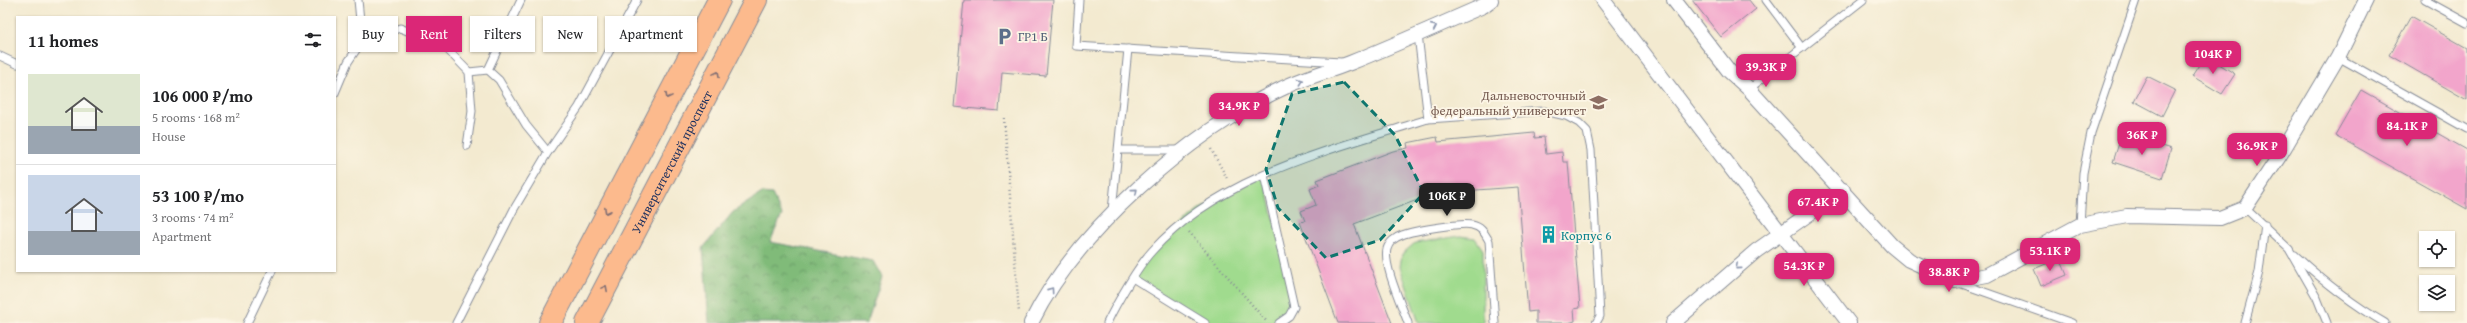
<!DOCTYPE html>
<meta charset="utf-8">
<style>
body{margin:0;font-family:"Gentium Book Plus",serif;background:#f2f2f2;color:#202124;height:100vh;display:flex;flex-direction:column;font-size:15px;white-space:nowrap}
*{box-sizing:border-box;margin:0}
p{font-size:13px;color:#757577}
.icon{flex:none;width:22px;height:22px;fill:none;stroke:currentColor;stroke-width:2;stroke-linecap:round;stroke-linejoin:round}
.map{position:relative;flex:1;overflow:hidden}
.sheet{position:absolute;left:16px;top:16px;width:320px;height:256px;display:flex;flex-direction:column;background:#fff;border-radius:0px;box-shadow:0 1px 3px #0004}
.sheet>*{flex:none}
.banner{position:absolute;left:348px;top:16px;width:380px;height:36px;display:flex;gap:8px}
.tools{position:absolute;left:2419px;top:231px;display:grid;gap:8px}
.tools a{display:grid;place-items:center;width:36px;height:36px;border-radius:0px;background:#fff;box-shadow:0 1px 3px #0004;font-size:20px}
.price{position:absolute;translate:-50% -34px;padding:0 9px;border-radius:8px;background:#db2777;color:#fff;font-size:13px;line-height:26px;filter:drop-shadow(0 1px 2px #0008)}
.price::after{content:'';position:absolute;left:50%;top:24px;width:12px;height:9px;margin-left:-6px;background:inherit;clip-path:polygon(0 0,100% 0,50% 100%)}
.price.active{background:#222;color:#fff}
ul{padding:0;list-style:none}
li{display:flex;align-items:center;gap:12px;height:100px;padding:0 12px}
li+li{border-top:1px solid #e0e0e0}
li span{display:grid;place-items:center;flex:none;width:112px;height:80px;border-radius:0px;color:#555}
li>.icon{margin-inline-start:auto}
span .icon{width:48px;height:48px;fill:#fffc;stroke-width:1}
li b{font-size:17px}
h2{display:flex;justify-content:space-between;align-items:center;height:48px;padding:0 12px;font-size:17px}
.tag{padding:0 14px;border-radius:0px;background:#fff;box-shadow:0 1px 3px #0004;font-size:14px;line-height:36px}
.tag.active{background:#db2777;color:#fff}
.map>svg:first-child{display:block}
.green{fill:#a0db8e;stroke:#5e8576}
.forest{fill:url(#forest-crowns);stroke:#4e756c}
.building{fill:#f2a5cb}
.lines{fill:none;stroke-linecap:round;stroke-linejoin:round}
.service-casing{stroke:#878c97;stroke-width:9}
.minor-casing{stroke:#878c97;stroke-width:16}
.primary-casing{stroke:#878c97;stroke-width:24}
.path{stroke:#878c97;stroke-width:2.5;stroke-dasharray:1 3;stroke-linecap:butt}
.service{stroke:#fff;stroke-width:7}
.minor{stroke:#fff;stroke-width:14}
.primary{stroke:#fcba8d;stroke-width:22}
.oneway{stroke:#8d97ae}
.oneway2{stroke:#806e73}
.marked{fill:#0f766e;fill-opacity:0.2;stroke:#0f766e;stroke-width:3;stroke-dasharray:8 5;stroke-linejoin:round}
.labels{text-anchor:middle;stroke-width:3.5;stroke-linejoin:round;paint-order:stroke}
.service-label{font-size:13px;fill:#4e5e75;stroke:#fcf5e5;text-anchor:start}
.education-label{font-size:13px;fill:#785e54;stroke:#fcf5e5;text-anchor:end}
.street-label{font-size:13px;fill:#1b2f5e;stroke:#fcf5e5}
.culture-label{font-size:13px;fill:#0d838f;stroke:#fcf5e5;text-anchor:start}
</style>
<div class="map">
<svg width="2467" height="323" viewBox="0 0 2467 323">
<defs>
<pattern id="forest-crowns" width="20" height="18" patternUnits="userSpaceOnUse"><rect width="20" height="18" fill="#80bb79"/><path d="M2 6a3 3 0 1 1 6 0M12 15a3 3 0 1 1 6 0" fill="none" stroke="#689866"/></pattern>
</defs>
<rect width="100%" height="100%" fill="#fcf5e5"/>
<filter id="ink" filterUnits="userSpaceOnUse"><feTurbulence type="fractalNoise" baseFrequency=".025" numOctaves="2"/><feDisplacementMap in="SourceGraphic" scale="8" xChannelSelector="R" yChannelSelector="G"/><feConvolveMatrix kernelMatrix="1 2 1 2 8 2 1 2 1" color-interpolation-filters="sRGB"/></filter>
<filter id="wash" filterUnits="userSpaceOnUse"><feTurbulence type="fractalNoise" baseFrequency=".012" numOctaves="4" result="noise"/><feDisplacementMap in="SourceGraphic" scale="16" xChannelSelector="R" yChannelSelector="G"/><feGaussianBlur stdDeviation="0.9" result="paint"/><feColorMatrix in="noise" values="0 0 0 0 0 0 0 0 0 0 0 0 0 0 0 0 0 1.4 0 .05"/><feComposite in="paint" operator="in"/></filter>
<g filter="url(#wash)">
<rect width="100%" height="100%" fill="#f3ead0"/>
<g class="green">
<polygon points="1264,175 1294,307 1278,323 1205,323 1134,279 1151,251 1200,209"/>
<polygon points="1460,236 1475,238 1483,250 1483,323 1419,323 1400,267 1402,254 1415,243"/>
</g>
<polygon class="forest" points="762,193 772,194 782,215 770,242 873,261 882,277 867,323 709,323 703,248 733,212"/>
<g id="blocks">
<g class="building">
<polygon points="964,0 1053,0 1046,76 1002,72 999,111 954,107"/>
<polygon points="1692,0 1749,0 1756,9 1721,37"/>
<polygon points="2411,16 2467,48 2467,100 2389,55"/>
<polygon points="2205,55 2235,74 2222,94 2192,76"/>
<polygon points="2147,76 2175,90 2162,116 2134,101"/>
<polygon points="2361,90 2467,150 2467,209 2335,135"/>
<polygon points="1534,133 1535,138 1544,137 1546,154 1562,152 1563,162 1568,162 1580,308 1574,309 1575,321 1568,323 1536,323 1536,311 1528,312 1518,187 1449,192 1450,197 1421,204 1420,199 1354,224 1392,323 1338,323 1300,222 1305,221 1301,211 1316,205 1310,189 1319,185 1317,180 1393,151 1408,148 1407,143 1437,137 1438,142"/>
<polygon points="2122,134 2171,149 2162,178 2113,162"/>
<polygon points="2060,258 2067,275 2041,286 2034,269"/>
</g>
</g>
</g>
<g filter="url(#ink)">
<use href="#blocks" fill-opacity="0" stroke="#878c97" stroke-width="1"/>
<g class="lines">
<defs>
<g id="service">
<polyline points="358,0 362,41"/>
<polyline points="521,0 488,70 499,80 526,125 548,152"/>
<polyline points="1079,0 1076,46 1341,62"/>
<polyline points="1766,0 1802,48"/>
<polyline points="2425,0 2467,23"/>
<polyline points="0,56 17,64"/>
<polyline points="2338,57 2467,129"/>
<polyline points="1749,89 1863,0"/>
<polyline points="335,93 348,62 362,41 400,28 443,45 469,72 488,70"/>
<polyline points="1428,119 1544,111 1566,116 1579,123 1587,131 1591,150 1600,316 1596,323"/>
<polyline points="467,146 472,111 469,72"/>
<polyline points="1119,150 1182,150"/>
<polyline points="1264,175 1294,307 1289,316 1279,323"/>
<polyline points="2245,208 2289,249 2317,298 2327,323"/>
<polyline points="1112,211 1128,49"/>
<polyline points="2080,225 2083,173 2091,133 2136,0"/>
<path d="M 2295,255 C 2323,281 2352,304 2385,323"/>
<polyline points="1134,279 1205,323"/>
<polyline points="1959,283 2072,323"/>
<polyline points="247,323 272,271"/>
<polyline points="456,323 514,209 548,152 579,107 637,0"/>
<path d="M 1107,323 C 1116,304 1138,266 1152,251 C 1220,175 1334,149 1428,119 L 1418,35"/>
<path d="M 1408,323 C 1402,306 1383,265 1387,249 C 1389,242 1396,237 1402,235 C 1412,231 1463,222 1472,225 C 1482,227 1485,234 1489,241 L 1495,323"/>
<polyline points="2245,323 2259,272 2265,225"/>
</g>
<g id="minor">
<polyline points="1603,0 1849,323"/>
<polyline points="1674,0 1729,71 1749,89 1892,246 1909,260 1955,281 1987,275 2080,225 2127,216 2220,218 2245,208 2280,155 2338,57 2366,0"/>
<path d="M 1031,323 C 1076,231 1190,132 1281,89 C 1303,78 1327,72 1350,63 C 1395,45 1439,25 1483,6 L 1491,0"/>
<polyline points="1673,323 1756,251 1843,190"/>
</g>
<g id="primary">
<polyline points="550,323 719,0"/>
<path id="s1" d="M 587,323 L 756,0"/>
</g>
</defs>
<use href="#service" class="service-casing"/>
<use href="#minor" class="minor-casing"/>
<use href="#primary" class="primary-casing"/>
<g class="path">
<polyline points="1004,118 1019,313"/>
<polyline points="1211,149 1228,180"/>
<polyline points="1189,232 1267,322"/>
</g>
<use href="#service" class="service"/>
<use href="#minor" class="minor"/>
<use href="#primary" class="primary"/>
</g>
<defs><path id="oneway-chevron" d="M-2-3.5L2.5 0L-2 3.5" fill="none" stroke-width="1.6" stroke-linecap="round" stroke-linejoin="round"/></defs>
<g class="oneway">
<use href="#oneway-chevron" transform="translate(1434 27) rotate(-24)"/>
<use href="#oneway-chevron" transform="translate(1301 81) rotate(-20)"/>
<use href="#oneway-chevron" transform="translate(1135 191) rotate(-41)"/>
<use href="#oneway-chevron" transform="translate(1738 267) rotate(139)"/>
<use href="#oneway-chevron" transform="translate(1051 290) rotate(-55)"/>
</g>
<g class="oneway2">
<use href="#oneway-chevron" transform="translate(717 74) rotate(-62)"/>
<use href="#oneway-chevron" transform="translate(668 96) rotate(118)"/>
<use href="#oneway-chevron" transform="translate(607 211) rotate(117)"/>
<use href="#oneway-chevron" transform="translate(605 288) rotate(-62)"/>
</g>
</g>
<path class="marked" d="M 1344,82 L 1395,135 L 1424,193 L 1380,240 L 1326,258 L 1278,208 L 1266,169 L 1292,94 Z"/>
<defs>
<symbol id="parking-bare" viewBox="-9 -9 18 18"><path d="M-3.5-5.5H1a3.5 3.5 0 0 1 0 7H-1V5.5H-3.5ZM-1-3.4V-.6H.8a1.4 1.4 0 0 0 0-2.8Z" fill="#5c6f8a" stroke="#fcf5e5" stroke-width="2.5" paint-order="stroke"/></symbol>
<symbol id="university-bare" viewBox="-9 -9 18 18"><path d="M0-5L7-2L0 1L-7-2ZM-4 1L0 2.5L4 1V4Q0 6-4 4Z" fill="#8d6e63" stroke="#fcf5e5" stroke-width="2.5" paint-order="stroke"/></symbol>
<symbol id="building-bare" viewBox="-9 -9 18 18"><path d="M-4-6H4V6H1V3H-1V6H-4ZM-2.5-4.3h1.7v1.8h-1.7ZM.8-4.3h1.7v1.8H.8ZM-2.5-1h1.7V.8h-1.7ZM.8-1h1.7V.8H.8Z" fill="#0f9aa8" stroke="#fcf5e5" stroke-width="2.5" paint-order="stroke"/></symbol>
</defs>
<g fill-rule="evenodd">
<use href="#parking-bare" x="992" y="24" width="25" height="25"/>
<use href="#university-bare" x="1586" y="90" width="25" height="25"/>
<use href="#building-bare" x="1536" y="222" width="25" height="25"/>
</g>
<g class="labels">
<g class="service-label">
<text x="1018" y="41">ГР1 Б</text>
</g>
<g class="education-label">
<text x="1586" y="100">Дальневосточный<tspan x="1586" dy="15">федеральный университет</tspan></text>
</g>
<g class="street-label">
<text dy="5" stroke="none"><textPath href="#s1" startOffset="182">Университетский проспект</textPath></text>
</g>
<g class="culture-label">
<text x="1561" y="240">Корпус 6</text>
</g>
</g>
</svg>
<div class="tools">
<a><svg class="icon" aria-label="locate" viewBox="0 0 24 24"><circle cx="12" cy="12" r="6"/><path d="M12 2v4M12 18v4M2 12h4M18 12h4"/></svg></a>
<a><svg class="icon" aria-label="layers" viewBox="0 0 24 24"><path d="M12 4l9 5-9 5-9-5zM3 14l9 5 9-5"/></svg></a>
</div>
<b class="price" style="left:2213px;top:75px">104K ₽</b>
<b class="price" style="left:1766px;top:88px">39.3K ₽</b>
<b class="price" style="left:1239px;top:127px">34.9K ₽</b>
<b class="price" style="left:2407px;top:147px">84.1K ₽</b>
<b class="price" style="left:2142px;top:156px">36K ₽</b>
<b class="price" style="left:2257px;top:167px">36.9K ₽</b>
<b class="price active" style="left:1447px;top:217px">106K ₽</b>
<b class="price" style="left:1818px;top:223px">67.4K ₽</b>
<b class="price" style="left:2050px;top:272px">53.1K ₽</b>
<b class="price" style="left:1804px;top:287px">54.3K ₽</b>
<b class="price" style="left:1949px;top:293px">38.8K ₽</b>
<div class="banner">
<a class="tag">Buy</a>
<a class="tag active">Rent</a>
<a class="tag">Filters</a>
<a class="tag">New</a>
<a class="tag">Apartment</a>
</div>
<section class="sheet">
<h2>11 homes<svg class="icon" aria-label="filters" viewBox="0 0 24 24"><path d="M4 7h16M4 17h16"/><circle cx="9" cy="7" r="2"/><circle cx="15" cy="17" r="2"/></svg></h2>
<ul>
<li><span style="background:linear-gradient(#dfe7d0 65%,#9aa5b1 0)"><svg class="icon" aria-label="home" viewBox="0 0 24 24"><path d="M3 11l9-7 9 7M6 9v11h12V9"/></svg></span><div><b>106 000 ₽/mo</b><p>5 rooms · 168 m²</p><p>House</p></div></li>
<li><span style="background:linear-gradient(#c9d6e8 70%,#9aa5b1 0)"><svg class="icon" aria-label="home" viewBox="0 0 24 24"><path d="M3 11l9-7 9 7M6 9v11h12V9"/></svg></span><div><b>53 100 ₽/mo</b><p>3 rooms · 74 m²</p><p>Apartment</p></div></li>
</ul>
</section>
</div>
